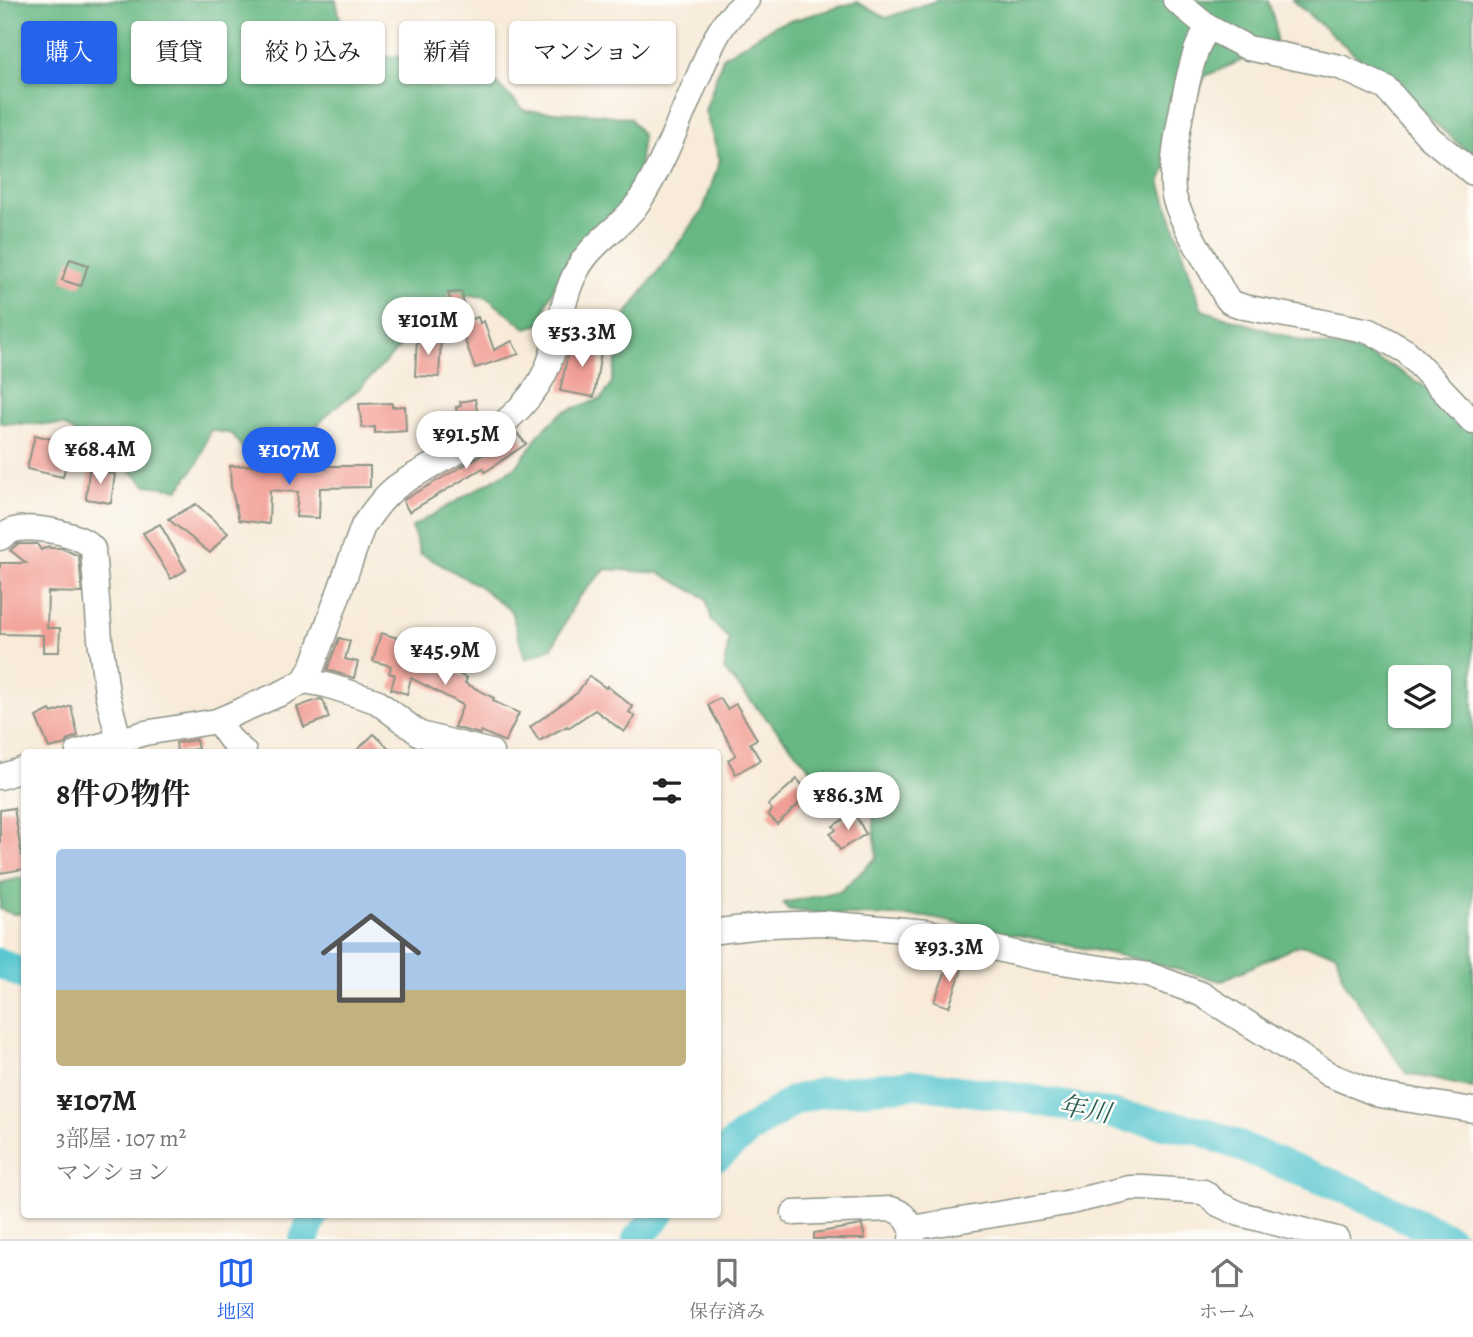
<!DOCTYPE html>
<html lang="ja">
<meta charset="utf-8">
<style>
body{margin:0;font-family:Alegreya,"Noto Serif JP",serif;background:#f6f6f6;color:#222;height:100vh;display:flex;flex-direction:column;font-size:26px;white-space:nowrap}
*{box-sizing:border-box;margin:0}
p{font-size:23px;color:#767676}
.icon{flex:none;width:38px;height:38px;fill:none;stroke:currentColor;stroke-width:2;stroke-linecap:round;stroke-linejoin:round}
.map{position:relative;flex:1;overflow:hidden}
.details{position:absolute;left:21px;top:749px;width:700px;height:469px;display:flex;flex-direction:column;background:#fff;border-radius:7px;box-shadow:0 2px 5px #0004}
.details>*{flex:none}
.hud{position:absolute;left:21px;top:21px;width:700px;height:63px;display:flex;gap:14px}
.tools{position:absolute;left:1388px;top:665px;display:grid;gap:14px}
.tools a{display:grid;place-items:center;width:63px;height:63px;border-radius:7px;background:#fff;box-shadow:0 2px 5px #0004;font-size:35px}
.price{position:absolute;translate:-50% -60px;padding:0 16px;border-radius:24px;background:#fff;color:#222;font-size:23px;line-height:46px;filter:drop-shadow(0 2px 4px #0008)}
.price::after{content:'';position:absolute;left:50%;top:42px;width:21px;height:16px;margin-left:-10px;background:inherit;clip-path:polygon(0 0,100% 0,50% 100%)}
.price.current{background:#2563eb;color:#fff}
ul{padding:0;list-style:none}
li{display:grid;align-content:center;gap:14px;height:371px;padding:0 35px}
li span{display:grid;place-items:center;height:217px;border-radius:7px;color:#555}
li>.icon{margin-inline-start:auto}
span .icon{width:126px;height:126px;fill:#fffc;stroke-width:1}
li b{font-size:30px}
h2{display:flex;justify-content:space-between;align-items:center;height:84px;padding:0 35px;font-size:30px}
.pill{padding:0 24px;border-radius:7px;background:#fff;box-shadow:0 2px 5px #0004;font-size:24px;line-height:63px}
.pill.current{background:#2563eb;color:#fff}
.menu{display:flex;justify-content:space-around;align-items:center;height:98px;border-top:2px solid #e0e0e0;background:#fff;font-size:19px;color:#767676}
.menu a{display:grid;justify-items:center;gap:4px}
.menu .current{color:#2563eb}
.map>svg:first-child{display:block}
.forest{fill:#68b884;stroke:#447a5c;stroke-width:2;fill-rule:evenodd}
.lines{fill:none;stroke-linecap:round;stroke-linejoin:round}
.river{stroke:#5ac7d0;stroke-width:30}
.building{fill:#f2a097}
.minor-casing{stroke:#8c9486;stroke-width:27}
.minor{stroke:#fff;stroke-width:24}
.labels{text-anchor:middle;stroke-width:5;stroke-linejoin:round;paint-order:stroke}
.water-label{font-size:26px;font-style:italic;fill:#2e605b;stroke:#fdfcf7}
</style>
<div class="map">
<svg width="1473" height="1239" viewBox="0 0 1473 1239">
<rect width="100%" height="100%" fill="#fdfcf7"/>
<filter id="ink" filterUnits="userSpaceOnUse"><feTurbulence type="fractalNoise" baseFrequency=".0143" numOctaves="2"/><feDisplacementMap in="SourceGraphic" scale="14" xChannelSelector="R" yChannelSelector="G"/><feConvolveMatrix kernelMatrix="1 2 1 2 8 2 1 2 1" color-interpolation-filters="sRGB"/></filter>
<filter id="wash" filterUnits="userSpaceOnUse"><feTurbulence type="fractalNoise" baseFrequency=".00686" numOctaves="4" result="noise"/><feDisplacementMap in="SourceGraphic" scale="28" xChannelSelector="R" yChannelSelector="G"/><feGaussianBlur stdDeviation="1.57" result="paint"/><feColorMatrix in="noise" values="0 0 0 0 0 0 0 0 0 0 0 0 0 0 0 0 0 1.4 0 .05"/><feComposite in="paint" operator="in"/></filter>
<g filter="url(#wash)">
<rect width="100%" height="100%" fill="#f8ebd9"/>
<g class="forest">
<polygon points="0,0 336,0 343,33 374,57 440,55 495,82 525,111 598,114 630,118 642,135 639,173 617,210 565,265 547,302 541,324 526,328 486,297 469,295 411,331 400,347 361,387 331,411 309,434 249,457 232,434 210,430 199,461 179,489 146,485 124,465 63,425 0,423"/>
<path d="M 938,0 L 1268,0 L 1275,24 L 1276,46 L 1205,76 L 1160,182 L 1202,310 L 1305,342 L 1358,351 L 1395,368 L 1473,418 L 1473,1088 L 1406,1073 L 1344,981 L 1336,953 L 1299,945 L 1221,981 L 1128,957 L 926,917 L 821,914 L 787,909 L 783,903 L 841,891 L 877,857 L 873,819 L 876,794 L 821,781 L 724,670 L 729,639 L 712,622 L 706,598 L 660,573 L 606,569 L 577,599 L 552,648 L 525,659 L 511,611 L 479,586 L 420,553 L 412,527 L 517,466 L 540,433 L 563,412 L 601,399 L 611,385 L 626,315 L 703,210 L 720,160 L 705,111 L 723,57 L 776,25 L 857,2 L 886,18 ZM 1400,677 L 1438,677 L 1438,716 L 1400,716 Z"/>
<polygon points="1292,0 1473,0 1473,156"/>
<polygon points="24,877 24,914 13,914 0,909 0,883"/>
</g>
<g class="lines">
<g class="river">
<polyline points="0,963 24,975"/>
<polyline points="718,1156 750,1130 794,1100 820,1093 915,1084 1028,1099 1202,1131 1355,1193 1450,1239"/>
<polyline points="304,1239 314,1214"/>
<polyline points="637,1239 660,1214"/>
</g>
</g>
<g id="blocks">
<g class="building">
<polygon points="70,259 88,265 81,286 62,280"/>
<polygon points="462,292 466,321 478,317 480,323 484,321 494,350 512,341 519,354 475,368 448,293"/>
<polygon points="417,337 441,338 439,377 415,376"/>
<polygon points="571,340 602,345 594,397 560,391"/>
<polygon points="475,399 479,422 459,428 456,407 461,406 460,402"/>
<polygon points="392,403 392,407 405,406 406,431 375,433 375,427 362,428 359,404"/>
<polygon points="516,432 526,444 485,472 483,468 409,512 403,501 405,499 484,454"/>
<polygon points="35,435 71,444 63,477 27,469"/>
<polygon points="267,465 326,469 326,466 370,466 370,487 320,488 319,518 296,517 298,492 270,490 269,524 239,520 231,487 230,466"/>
<polygon points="89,470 115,474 111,503 86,499"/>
<polygon points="196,504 228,533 210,553 168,519"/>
<polygon points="160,524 186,570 171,579 143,533"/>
<polygon points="18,544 37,544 41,550 49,546 50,548 61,548 79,556 82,593 48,592 47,628 60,628 59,652 43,652 43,635 0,634 0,563 26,563 10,550"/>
<polygon points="381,633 421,645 418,654 467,678 465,683 494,698 493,701 519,713 505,742 481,731 480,734 454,727 463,705 411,678 407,694 391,689 395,675 389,673 391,666 373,661"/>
<polygon points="339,638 350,641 345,659 358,662 354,678 327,670"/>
<polygon points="589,676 606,688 607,686 633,707 629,712 635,717 624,732 595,710 568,728 567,726 539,741 530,727 577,693"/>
<polygon points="720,698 727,709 736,704 757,739 750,743 760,760 736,774 728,760 736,755 708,705"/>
<polygon points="320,699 323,700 329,718 304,727 297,707"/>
<polygon points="71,706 78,736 69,739 66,744 49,748 36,717 50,710 52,713"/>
<polygon points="374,734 393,752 355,752"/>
<polygon points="196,740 198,749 177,752 176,743"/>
<polygon points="797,779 810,794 777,824 768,814 772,810 768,805"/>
<polygon points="14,808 24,869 0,873 0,810"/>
<polygon points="854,813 866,834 840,850 830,834 836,830 833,826"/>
<polygon points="950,960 963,966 949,1007 934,1002"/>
<polygon points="862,1225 865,1239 814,1239 814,1233"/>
</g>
</g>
</g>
<g filter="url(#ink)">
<use href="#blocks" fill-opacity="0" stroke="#8c9486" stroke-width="2"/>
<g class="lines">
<defs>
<g id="minor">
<polyline points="1175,0 1208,27 1248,48 1340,67 1386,88 1429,137 1473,173"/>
<path d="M 1208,27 C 1204,35 1199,42 1196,51 C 1187,79 1166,174 1175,200 C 1184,228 1211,268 1225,296 L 1230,302 L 1244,307 L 1370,331 L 1407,352 L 1473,422"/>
<path d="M 0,538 C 4,536 10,531 14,530 C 32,525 83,533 93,549 L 100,639 L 107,693 L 119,740"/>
<polyline points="304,681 326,685 376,701 420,734 491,752"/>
<polyline points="217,721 230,739 244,752"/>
<path d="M 78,752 L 145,733 L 217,721 L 284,692 L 304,681 L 313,665 L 363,526 C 374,510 386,493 402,483 C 452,450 503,439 538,385 C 561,350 557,306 577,270 C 592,241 623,227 640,200 C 665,161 680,117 699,75 C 707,56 715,35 728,19 C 734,12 741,6 747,0"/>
<polyline points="0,777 24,769"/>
<polyline points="718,931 771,925 822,923 928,932 1035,958 1149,975 1201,994 1330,1075 1379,1095 1473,1110"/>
<path d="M 794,1213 L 891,1209 C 904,1212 909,1221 914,1234 L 911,1239"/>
<polyline points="912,1228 1066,1203 1130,1188 1144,1188 1204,1192 1218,1204 1240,1214 1337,1239"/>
</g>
</defs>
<use href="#minor" class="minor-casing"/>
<use href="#minor" class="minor"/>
</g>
</g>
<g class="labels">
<g class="water-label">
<text transform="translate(1085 1109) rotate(10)" y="9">年川</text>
</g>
</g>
</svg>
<div class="tools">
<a><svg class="icon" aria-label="layers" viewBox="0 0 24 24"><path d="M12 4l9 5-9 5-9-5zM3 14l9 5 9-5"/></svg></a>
</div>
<b class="price" style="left:428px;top:357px">¥101M</b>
<b class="price" style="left:582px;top:369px">¥53.3M</b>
<b class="price" style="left:466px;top:471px">¥91.5M</b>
<b class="price" style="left:100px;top:486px">¥68.4M</b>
<b class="price current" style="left:289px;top:487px">¥107M</b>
<b class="price" style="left:445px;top:687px">¥45.9M</b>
<b class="price" style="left:848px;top:832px">¥86.3M</b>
<b class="price" style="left:949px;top:984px">¥93.3M</b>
<div class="hud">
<a class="pill current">購入</a>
<a class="pill">賃貸</a>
<a class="pill">絞り込み</a>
<a class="pill">新着</a>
<a class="pill">マンション</a>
</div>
<section class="details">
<h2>8件の物件<svg class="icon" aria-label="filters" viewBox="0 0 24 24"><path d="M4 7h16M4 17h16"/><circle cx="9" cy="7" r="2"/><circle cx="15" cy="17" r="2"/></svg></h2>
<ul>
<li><span style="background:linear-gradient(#a9c7e8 65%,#c2b280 0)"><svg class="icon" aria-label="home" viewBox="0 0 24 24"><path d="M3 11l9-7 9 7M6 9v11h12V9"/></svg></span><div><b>¥107M</b><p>3部屋 · 107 m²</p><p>マンション</p></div></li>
</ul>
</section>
</div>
<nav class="menu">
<a class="current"><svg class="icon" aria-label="map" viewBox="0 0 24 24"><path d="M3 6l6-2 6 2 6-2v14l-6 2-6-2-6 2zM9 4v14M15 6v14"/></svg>地図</a>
<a><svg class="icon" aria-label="saved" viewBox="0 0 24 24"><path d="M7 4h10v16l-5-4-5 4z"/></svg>保存済み</a>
<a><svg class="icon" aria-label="home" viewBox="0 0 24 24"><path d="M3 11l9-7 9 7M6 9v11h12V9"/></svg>ホーム</a>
</nav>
